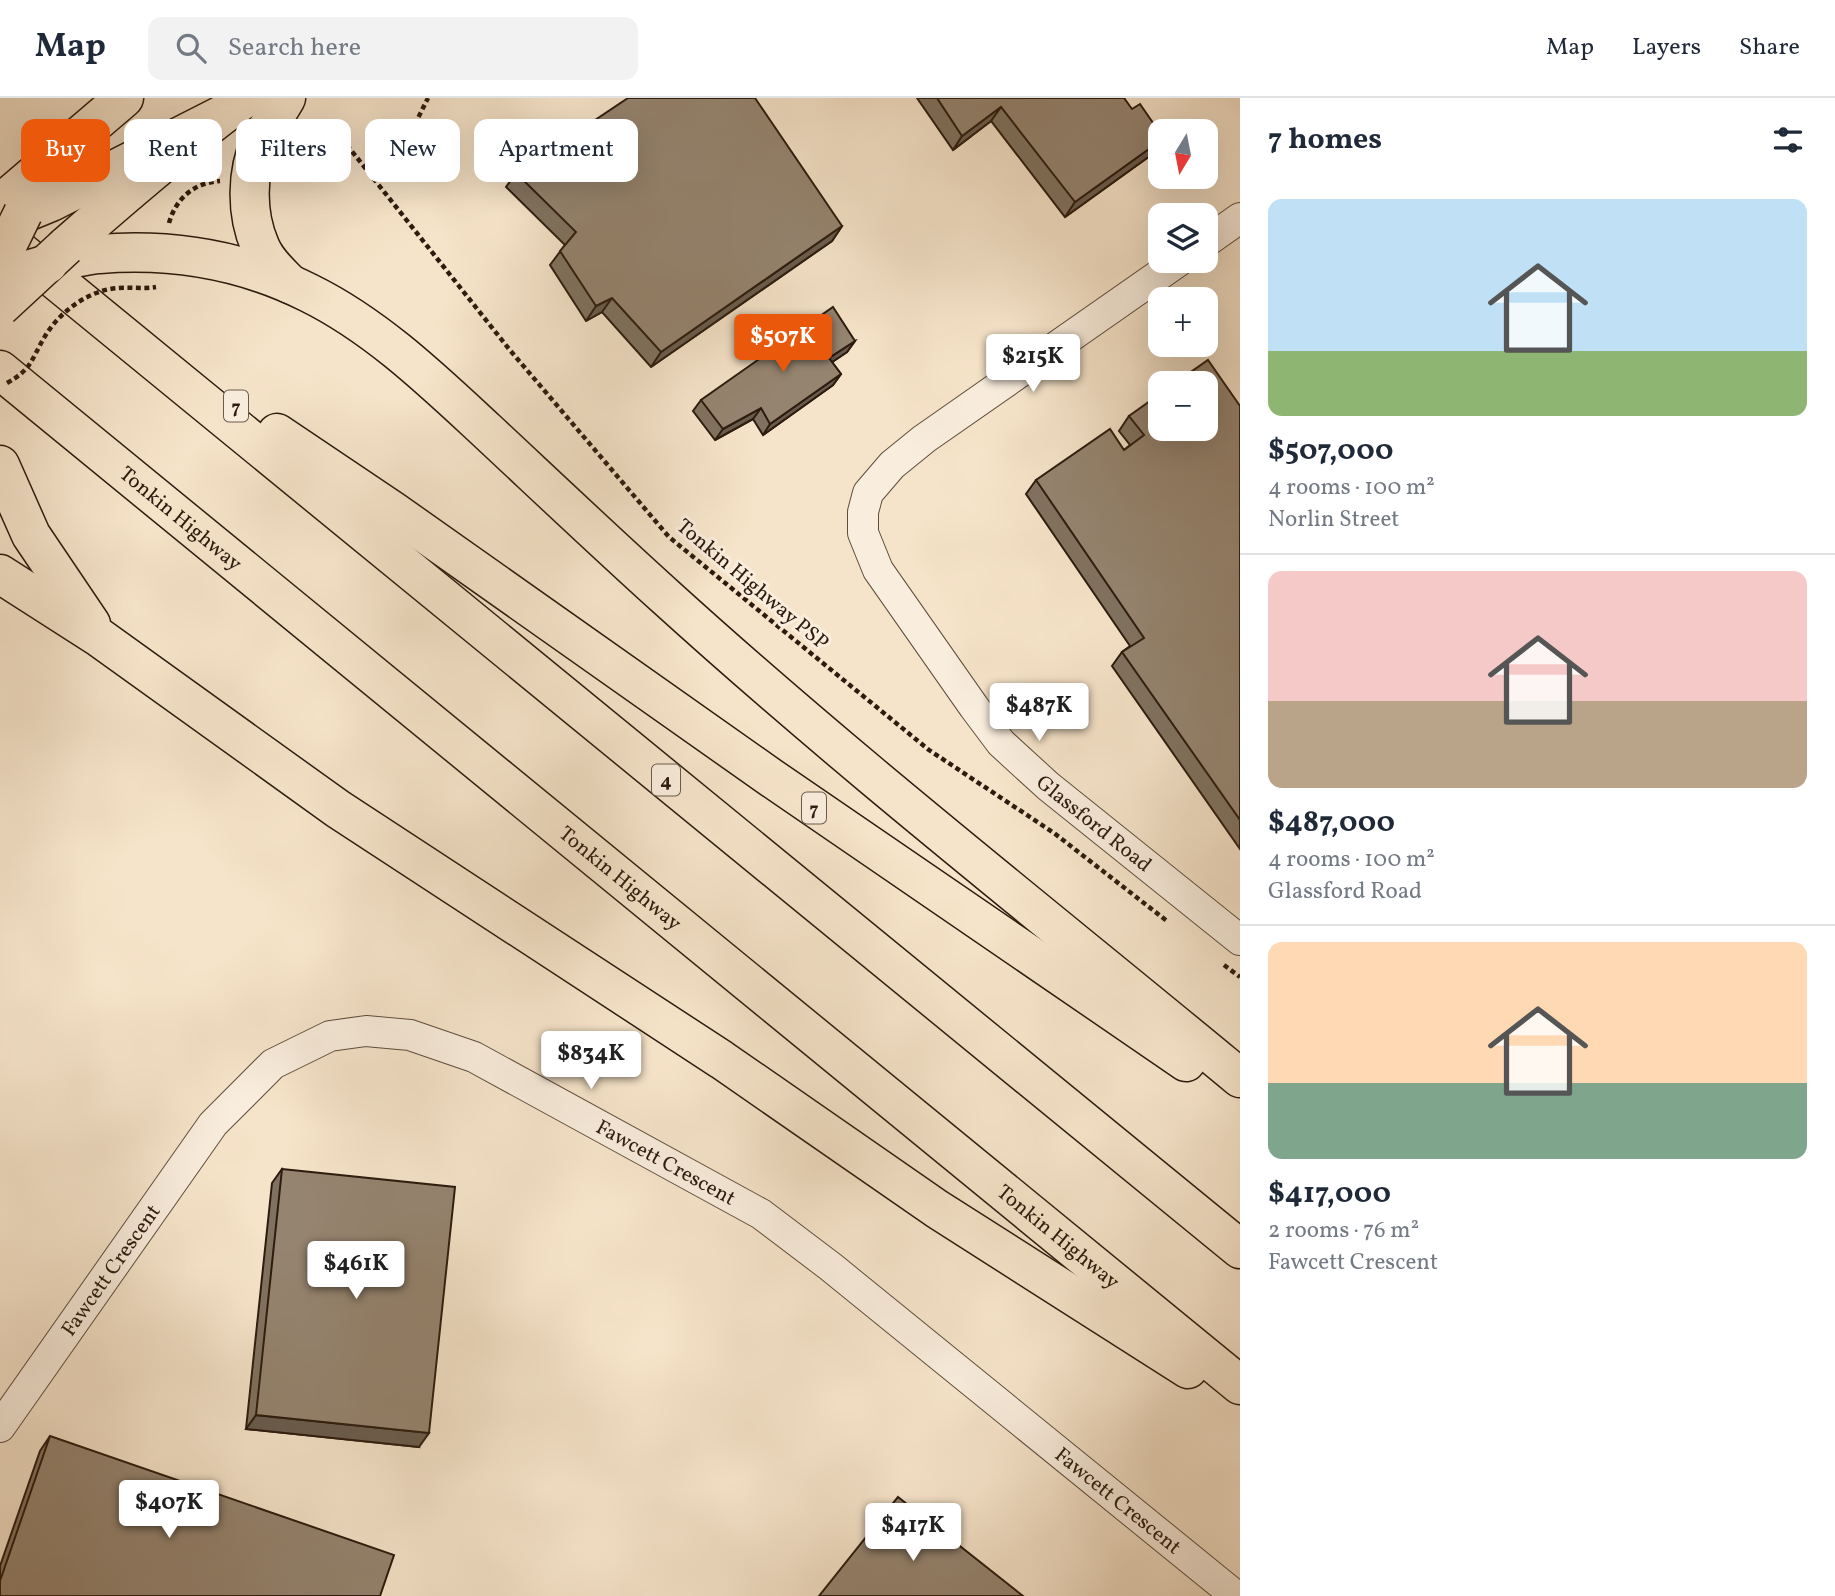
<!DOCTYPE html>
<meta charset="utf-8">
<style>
body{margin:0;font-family:Vollkorn,serif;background:#f2f2f3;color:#1f2937;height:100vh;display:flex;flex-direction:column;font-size:26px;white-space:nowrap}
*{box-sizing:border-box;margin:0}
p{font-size:23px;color:#747a83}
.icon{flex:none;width:38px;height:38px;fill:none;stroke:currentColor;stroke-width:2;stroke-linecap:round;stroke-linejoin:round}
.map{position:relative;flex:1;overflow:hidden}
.panel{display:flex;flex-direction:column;background:#fff;width:595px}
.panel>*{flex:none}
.hud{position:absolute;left:21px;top:21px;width:665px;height:63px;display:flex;gap:14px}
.needle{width:46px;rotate:190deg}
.buttons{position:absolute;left:1148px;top:21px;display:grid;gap:14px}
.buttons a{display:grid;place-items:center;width:70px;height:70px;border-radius:14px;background:#fff;box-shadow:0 7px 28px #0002;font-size:35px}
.price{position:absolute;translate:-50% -60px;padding:0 16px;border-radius:7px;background:#fff;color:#222;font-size:23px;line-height:46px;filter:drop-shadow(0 2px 4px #0008)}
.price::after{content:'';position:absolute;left:50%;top:42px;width:21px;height:16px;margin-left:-10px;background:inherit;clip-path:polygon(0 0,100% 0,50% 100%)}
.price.on{background:#ea580c;color:#fff}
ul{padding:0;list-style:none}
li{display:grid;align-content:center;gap:14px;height:371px;padding:0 28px}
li+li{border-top:2px solid #e0e1e3}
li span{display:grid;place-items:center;height:217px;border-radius:14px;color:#555}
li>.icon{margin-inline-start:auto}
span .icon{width:126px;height:126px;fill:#fffc;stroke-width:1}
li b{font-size:30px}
h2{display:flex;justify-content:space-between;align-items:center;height:84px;padding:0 28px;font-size:30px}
.tag{padding:0 24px;border-radius:14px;background:#fff;box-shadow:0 7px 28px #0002;font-size:24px;line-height:63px}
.tag.on{background:#ea580c;color:#fff}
header{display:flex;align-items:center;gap:42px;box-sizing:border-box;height:98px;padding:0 35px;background:#fff;border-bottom:2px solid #e0e1e3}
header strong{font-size:33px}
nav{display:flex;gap:38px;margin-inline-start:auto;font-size:24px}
.search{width:490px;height:63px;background:#f2f2f3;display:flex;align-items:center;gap:18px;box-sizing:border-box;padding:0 24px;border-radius:14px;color:#747a83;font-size:26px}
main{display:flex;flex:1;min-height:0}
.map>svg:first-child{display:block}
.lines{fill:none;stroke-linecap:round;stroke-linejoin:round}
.street-casing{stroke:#5e4d3d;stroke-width:32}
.primary-casing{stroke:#2c1b0e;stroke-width:41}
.highway-casing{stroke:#2c1b0e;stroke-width:41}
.path{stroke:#2c1b0e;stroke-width:4.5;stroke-dasharray:5 3.5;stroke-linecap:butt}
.street{stroke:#f9eddd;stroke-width:30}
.primary{stroke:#f6e4ca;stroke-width:38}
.highway{stroke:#f6e4ca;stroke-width:38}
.primary-bridge-casing{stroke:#2c1b0e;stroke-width:41;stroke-linecap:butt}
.highway-bridge-casing{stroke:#2c1b0e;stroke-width:41;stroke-linecap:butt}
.path-bridge{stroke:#2c1b0e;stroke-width:4.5;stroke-dasharray:5 3.5;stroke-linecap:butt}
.primary-bridge{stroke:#f6e4ca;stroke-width:38}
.highway-bridge{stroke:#f6e4ca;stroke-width:38}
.wall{fill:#807260;stroke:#2c1b0e;stroke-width:2}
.shaded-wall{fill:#685c4e;stroke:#2c1b0e;stroke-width:2}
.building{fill:#958470;stroke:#2c1b0e;stroke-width:2}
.labels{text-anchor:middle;stroke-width:6;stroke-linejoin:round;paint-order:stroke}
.shield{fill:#f9eddd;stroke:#6a5a4c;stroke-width:2}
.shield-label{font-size:19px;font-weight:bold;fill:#2c1b0e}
.street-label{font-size:21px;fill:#2c1b0e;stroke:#f9eddd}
</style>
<header>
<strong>Map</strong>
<div class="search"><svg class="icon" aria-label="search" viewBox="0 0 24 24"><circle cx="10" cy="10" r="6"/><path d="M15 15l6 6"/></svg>Search here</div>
<nav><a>Map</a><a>Layers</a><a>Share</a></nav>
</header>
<main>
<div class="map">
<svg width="1240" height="1498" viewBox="0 0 1240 1498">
<rect width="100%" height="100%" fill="#f6e4ca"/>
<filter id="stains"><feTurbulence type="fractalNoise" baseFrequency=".00286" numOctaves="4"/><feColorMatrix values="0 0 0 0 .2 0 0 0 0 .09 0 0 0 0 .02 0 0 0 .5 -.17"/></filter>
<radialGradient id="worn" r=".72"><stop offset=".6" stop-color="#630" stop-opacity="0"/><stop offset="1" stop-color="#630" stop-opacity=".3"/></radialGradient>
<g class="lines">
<defs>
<g id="street">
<polyline points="1206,144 1240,120"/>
<path id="s1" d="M 1179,163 L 924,341 L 892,367 L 868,395 L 863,414 L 863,435 L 878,472 L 974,609 L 1001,645 L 1048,688 L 1240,842"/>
<path id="s2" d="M 0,1329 L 213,1026 L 273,966 L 330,938 L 366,933 L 410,937 L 474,959 L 761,1116 L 831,1169 L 1236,1498"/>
</g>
<g id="primary">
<polyline points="0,106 124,0"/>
<path d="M 66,148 C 124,97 183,46 245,0"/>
</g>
<g id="highway">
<path d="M 286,0 C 278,14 268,28 261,42 C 246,74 246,116 260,148 C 266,163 279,175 290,186"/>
<polyline points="23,115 51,72 77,40"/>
<polyline points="0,125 51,104 222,17"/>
<polyline points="15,149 1240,1151"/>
<path d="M 48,166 C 65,162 82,158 99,156 C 173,150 243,162 309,195 C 376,228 432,282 486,332 C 546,388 606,445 667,500 C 851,667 1048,821 1240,980"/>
<path id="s3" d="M 0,272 L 1240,1287"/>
<polyline points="277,335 393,413 770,679 1186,964"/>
<polyline points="0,367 31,437 91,526"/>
<polyline points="0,476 100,540 338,711 722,962 937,1111 1188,1271"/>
</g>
</defs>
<use href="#street" class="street-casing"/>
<use href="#primary" class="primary-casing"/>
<use href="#highway" class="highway-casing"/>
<g class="path">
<polyline points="331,27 509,251 669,439 929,652 1054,735 1167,823"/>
<polyline points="366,72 392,56 410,36 428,0"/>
<polyline points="286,75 293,54"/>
<path d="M 169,125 C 176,100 194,85 220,83"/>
<polyline points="1224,867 1240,879"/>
</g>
<use href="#street" class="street"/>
<use href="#primary" class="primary"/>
<use href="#highway" class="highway"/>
<defs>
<polyline id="primary-bridge" points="0,209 66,148"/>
<g id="highway-bridge">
<polyline points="5,152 23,115"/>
<polyline points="0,180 48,166"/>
</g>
</defs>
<use href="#primary-bridge" class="primary-bridge-casing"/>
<use href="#highway-bridge" class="highway-bridge-casing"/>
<path class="path-bridge" d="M 7,285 C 32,271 31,262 44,240 C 58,215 88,192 118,190 C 131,189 143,191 156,189"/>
<use href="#primary-bridge" class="primary-bridge"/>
<use href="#highway-bridge" class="highway-bridge"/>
</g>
<g class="wall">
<polygon points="917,0 1124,0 1154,55 1065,119 991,23 953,52"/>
<polygon points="516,75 842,128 832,143 651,269 602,214 586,223 550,167 565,147 506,89"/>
<polygon points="855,243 847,254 832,264 841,276 833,287 763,337 753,321 715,342 693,313 701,302"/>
<polygon points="1240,308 1240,751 1112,568 1122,554 1130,548 1026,396 1036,382 1124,352 1130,347 1119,333 1129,318"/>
<polygon points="282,1071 419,1349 246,1331 272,1085"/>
<polygon points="50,1338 0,1498 0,1468 40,1353"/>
</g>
<g class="shaded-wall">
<polygon points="1001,9 991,23 953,52 962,38"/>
<polygon points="1160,43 1160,46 1154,55 1065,119 1075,104"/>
<polygon points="842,128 832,143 651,269 661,254"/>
<polygon points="612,200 602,214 586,223 596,208"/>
<polygon points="855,243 847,254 822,271 829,260"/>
<polygon points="841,276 833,287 763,337 770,326"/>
<polygon points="761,310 753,321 715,342 723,331"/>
<polygon points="256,1317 429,1335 419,1349 246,1331"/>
</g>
<g class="building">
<polygon points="628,0 755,0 842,128 661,254 612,200 596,208 560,153 576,134 516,75"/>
<polygon points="937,0 1124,0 1132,11 1140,6 1160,35 1160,43 1075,104 1001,9 962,38"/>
<polygon points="833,209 855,243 829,260 841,276 770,326 761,310 723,331 701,302"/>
<polygon points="1208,262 1240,308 1240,722 1122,554 1144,540 1036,382 1110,331 1124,352 1144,337 1129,318 1160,296 1160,331 1206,331 1206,285 1175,285"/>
<polygon points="282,1071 455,1089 429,1335 256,1317"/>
<polygon points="50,1338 394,1457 380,1498 0,1498 0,1483"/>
<polygon points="898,1399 1023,1498 819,1498"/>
</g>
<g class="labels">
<g class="shield">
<rect x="224" y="292.5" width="24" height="31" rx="5"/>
<rect x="652" y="666.5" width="28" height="31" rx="5"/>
<rect x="802" y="694.5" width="24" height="31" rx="5"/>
</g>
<g class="shield-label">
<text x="236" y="315">7</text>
<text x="666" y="689">4</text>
<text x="814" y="717">7</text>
</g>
<g class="street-label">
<text dy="7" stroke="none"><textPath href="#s3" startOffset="234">Tonkin Highway</textPath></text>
<text transform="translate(753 486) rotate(40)" y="7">Tonkin Highway PSP</text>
<text dy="7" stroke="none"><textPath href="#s1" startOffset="805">Glassford Road</textPath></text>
<text dy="7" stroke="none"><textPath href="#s3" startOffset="802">Tonkin Highway</textPath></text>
<text dy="7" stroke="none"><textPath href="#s2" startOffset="886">Fawcett Crescent</textPath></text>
<text dy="7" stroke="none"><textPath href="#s3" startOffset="1368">Tonkin Highway</textPath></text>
<text dy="7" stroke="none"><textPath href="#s2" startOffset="192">Fawcett Crescent</textPath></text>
<text dy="7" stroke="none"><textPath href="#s2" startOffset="1452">Fawcett Crescent</textPath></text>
</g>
</g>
<rect width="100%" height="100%" filter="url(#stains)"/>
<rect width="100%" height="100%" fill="url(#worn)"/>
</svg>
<div class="buttons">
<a><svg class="needle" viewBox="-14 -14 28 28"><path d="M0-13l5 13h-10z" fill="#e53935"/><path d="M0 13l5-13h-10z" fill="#747a83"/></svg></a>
<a><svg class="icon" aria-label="layers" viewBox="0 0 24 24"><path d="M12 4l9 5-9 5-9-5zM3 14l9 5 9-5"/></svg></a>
<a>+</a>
<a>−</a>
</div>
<b class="price on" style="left:783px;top:276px">$507K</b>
<b class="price" style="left:1033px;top:296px">$215K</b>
<b class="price" style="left:1039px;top:645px">$487K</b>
<b class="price" style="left:591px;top:993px">$834K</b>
<b class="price" style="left:356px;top:1203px">$461K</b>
<b class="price" style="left:169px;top:1442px">$407K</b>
<b class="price" style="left:913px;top:1465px">$417K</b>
<div class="hud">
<a class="tag on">Buy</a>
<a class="tag">Rent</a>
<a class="tag">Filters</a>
<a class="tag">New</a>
<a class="tag">Apartment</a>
</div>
</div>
<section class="panel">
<h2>7 homes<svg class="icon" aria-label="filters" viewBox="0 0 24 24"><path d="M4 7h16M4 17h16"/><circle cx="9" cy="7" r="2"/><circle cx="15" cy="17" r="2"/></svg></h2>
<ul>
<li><span style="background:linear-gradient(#bfe0f5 70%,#8fb573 0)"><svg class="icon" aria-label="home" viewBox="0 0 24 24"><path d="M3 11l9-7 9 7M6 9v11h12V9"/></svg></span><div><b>$507,000</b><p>4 rooms · 100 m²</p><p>Norlin Street</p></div></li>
<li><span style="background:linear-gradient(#f6c9c9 60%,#b9a48a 0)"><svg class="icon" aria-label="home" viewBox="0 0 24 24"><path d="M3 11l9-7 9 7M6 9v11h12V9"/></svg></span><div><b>$487,000</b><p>4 rooms · 100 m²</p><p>Glassford Road</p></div></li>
<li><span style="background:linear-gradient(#ffd9b3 65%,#7fa58c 0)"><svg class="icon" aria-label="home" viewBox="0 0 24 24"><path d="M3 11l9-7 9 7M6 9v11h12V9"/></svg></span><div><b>$417,000</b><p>2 rooms · 76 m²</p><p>Fawcett Crescent</p></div></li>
</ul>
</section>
</main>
